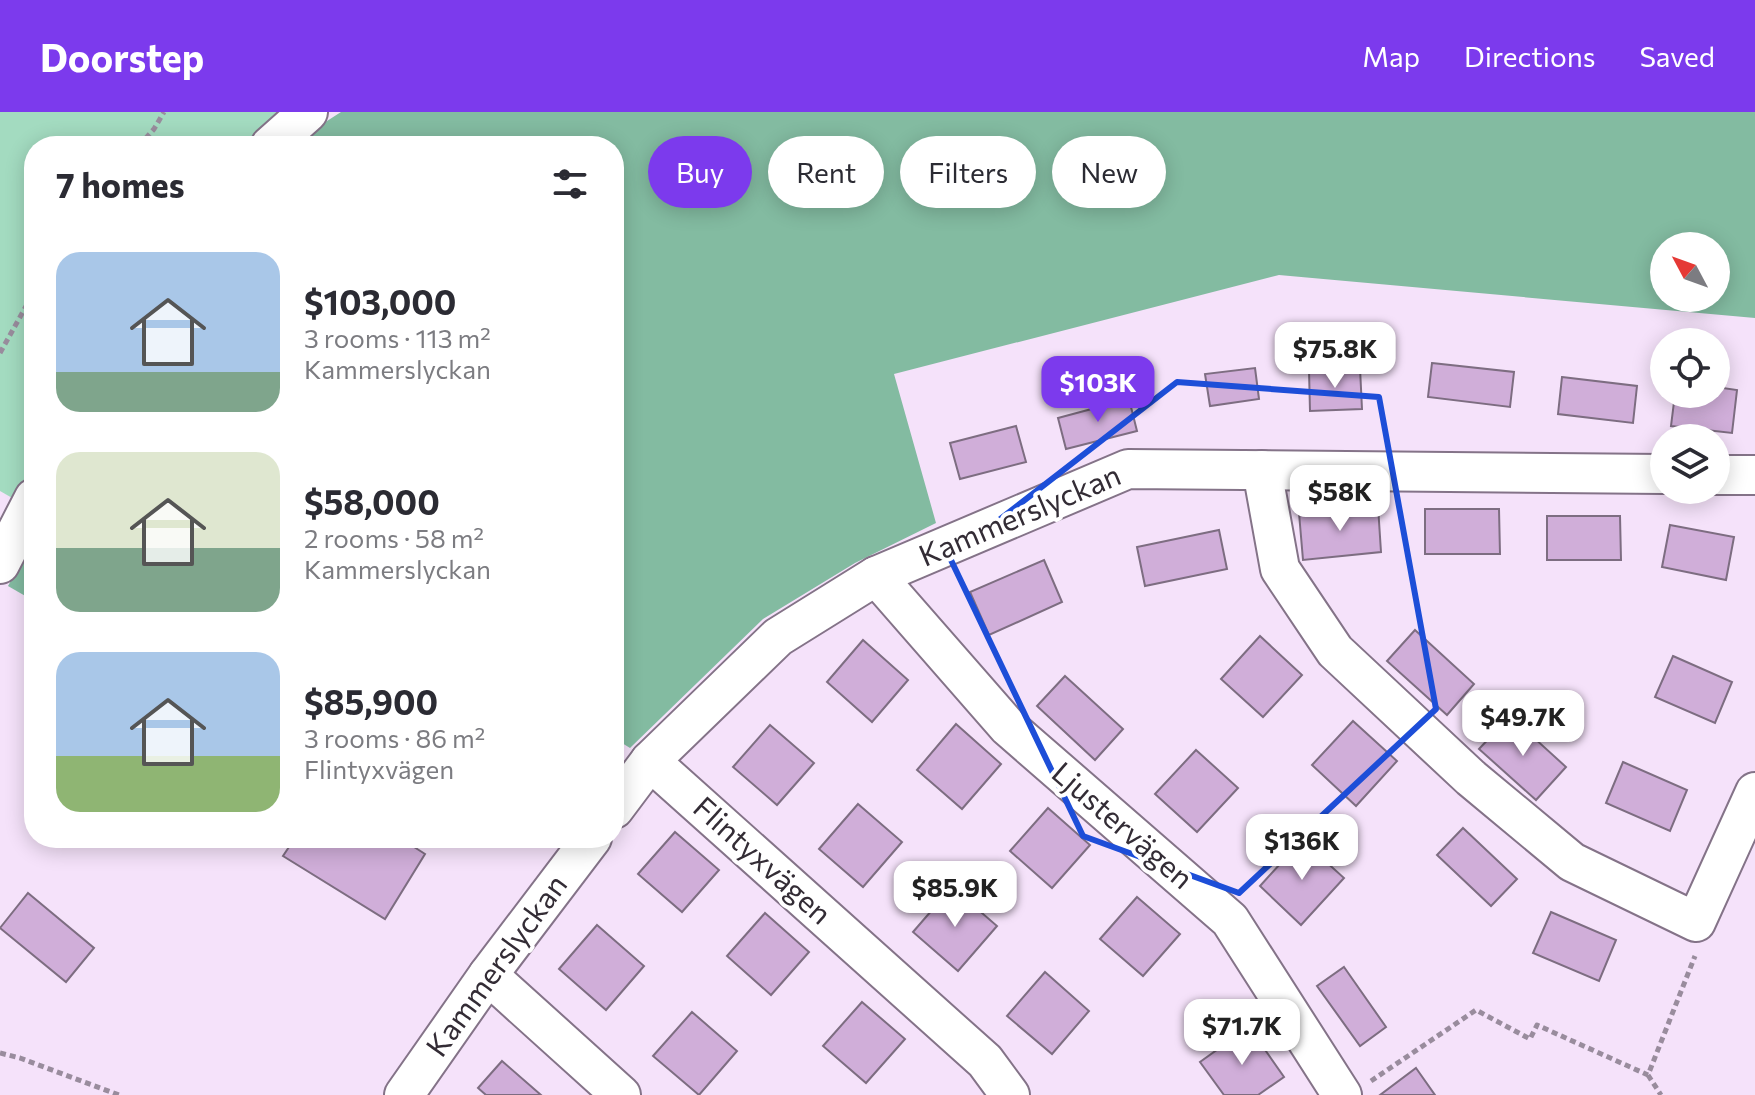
<!DOCTYPE html>
<meta charset="utf-8">
<style>
body{margin:0;font-family:Commissioner,sans-serif;background:#f7f7f7;color:#2b2b33;height:100vh;display:flex;flex-direction:column;font-size:30px;white-space:nowrap}
*{box-sizing:border-box;margin:0}
p{font-size:26px;color:#7c7c81}
.icon{flex:none;width:44px;height:44px;fill:none;stroke:currentColor;stroke-width:2;stroke-linecap:round;stroke-linejoin:round}
.map{position:relative;flex:1;overflow:hidden}
.side{position:absolute;left:24px;top:24px;width:600px;height:712px;display:flex;flex-direction:column;background:#fff;border-radius:32px;box-shadow:0 4px 20px #0003}
.side>*{flex:none}
.banner{position:absolute;left:648px;top:24px;width:760px;height:72px;display:flex;gap:16px}
.needle{width:52px;rotate:311deg}
.tools{position:absolute;left:1650px;top:120px;display:grid;gap:16px}
.tools a{display:grid;place-items:center;width:80px;height:80px;border-radius:50%;background:#fff;box-shadow:0 4px 20px #0003;font-size:40px}
.price{position:absolute;translate:-50% -68px;padding:0 18px;border-radius:16px;background:#fff;color:#222;font-size:26px;line-height:52px;filter:drop-shadow(0 2px 4px #0008)}
.price::after{content:'';position:absolute;left:50%;top:48px;width:24px;height:18px;margin-left:-12px;background:inherit;clip-path:polygon(0 0,100% 0,50% 100%)}
.price.current{background:#7c3aed;color:#fff}
ul{padding:0;list-style:none}
li{display:flex;align-items:center;gap:24px;height:200px;padding:0 32px}
li span{display:grid;place-items:center;flex:none;width:224px;height:160px;border-radius:24px;color:#555}
li>.icon{margin-inline-start:auto}
span .icon{width:96px;height:96px;fill:#fffc;stroke-width:1}
li b{font-size:34px}
h2{display:flex;justify-content:space-between;align-items:center;height:96px;padding:0 32px;font-size:34px}
.chip{padding:0 28px;border-radius:36px;background:#fff;box-shadow:0 4px 20px #0003;font-size:28px;line-height:72px}
.chip.current{background:#7c3aed;color:#fff}
header{display:flex;align-items:center;gap:48px;box-sizing:border-box;height:112px;padding:0 40px;background:#7c3aed;color:#fff}
header strong{font-size:38px}
nav{display:flex;gap:44px;margin-inline-start:auto;font-size:28px}
.map>svg:first-child{display:block}
.green{fill:#a3dbc0}
.forest{fill:#83bba1;fill-rule:evenodd}
.building{fill:#d0aed9;stroke:#7d6d81;stroke-width:2}
.lines{fill:none;stroke-linecap:round;stroke-linejoin:round}
.minor-casing{stroke:#847388;stroke-width:42}
.path{stroke:#998c9d;stroke-width:5;stroke-dasharray:6 4;stroke-linecap:butt}
.minor{stroke:#fff;stroke-width:38}
.marked{fill:none;stroke:#1d4ed8;stroke-width:6;stroke-linejoin:round}
.labels{text-anchor:middle;stroke-width:8;stroke-linejoin:round;paint-order:stroke}
.street-label{font-size:30px;fill:#332c35;stroke:#fff}
</style>
<header>
<strong>Doorstep</strong>
<nav><a>Map</a><a>Directions</a><a>Saved</a></nav>
</header>
<div class="map">
<svg width="1755" height="983" viewBox="0 0 1755 983">
<rect width="100%" height="100%" fill="#f5e2fa"/>
<polygon class="green" points="0,0 290,0 253,34 34,34 34,354 14,387 0,379"/>
<g class="forest">
<path d="M 341,0 L 1755,0 L 1755,206 L 1279,163 L 894,262 L 936,411 L 855,451 L 763,507 L 630,636 L 614,626 L 614,34 L 296,34 L 313,18 ZM 1664,134 L 1716,134 L 1716,186 L 1664,186 Z"/>
<polygon points="34,427 34,489 8,474"/>
</g>
<g class="building">
<polygon points="1432,251 1514,260 1510,295 1428,285"/>
<polygon points="1255,256 1259,287 1210,294 1205,262"/>
<polygon points="1360,256 1362,297 1310,299 1309,258"/>
<polygon points="1562,265 1637,274 1633,311 1558,302"/>
<polygon points="1716,275 1737,278 1732,321 1671,314 1675,282 1716,282"/>
<polygon points="1129,287 1137,319 1066,337 1058,306"/>
<polygon points="1016,314 1026,350 960,367 950,331"/>
<polygon points="1378,394 1381,440 1303,448 1299,401"/>
<polygon points="1425,397 1499,397 1500,442 1425,442"/>
<polygon points="1547,404 1620,404 1621,448 1547,448"/>
<polygon points="1670,413 1734,425 1726,468 1662,455"/>
<polygon points="1219,418 1227,457 1145,474 1137,435"/>
<polygon points="1044,448 1062,490 989,523 970,480"/>
<polygon points="1415,518 1474,572 1447,603 1387,549"/>
<polygon points="1260,524 1302,563 1263,605 1221,567"/>
<polygon points="863,528 908,568 872,610 827,570"/>
<polygon points="1673,544 1732,570 1715,611 1655,585"/>
<polygon points="1065,564 1123,617 1095,648 1037,594"/>
<polygon points="1510,604 1566,655 1536,688 1479,637"/>
<polygon points="1353,609 1397,649 1356,694 1312,653"/>
<polygon points="956,612 1001,652 962,697 917,658"/>
<polygon points="770,613 814,651 777,693 733,655"/>
<polygon points="1196,638 1238,676 1197,720 1155,682"/>
<polygon points="1623,650 1687,678 1670,719 1606,691"/>
<polygon points="858,692 902,730 863,775 819,737"/>
<polygon points="1048,696 1090,733 1052,776 1010,739"/>
<polygon points="1463,716 1517,767 1491,794 1437,743"/>
<polygon points="675,720 719,758 682,800 638,762"/>
<polygon points="295,726 400,726 425,742 385,807 283,744"/>
<polygon points="1302,728 1344,766 1301,813 1260,774"/>
<polygon points="952,775 997,814 958,859 913,820"/>
<polygon points="28,781 94,836 66,870 0,816"/>
<polygon points="1137,785 1180,822 1143,864 1100,827"/>
<polygon points="1551,800 1616,828 1599,869 1533,841"/>
<polygon points="765,801 809,840 771,883 727,844"/>
<polygon points="597,813 644,854 606,898 559,857"/>
<polygon points="1344,855 1386,915 1360,934 1317,874"/>
<polygon points="1045,860 1089,899 1052,942 1007,904"/>
<polygon points="862,890 905,927 866,971 823,934"/>
<polygon points="692,900 737,939 699,983 653,944"/>
<polygon points="1249,915 1284,965 1258,983 1224,983 1200,950"/>
<polygon points="502,949 541,983 486,983 478,976"/>
<polygon points="1416,956 1435,983 1380,983"/>
</g>
<g class="lines">
<defs>
<g id="minor">
<polyline points="270,34 308,0"/>
<polyline points="1262,358 1280,457 1335,539 1471,666 1572,750 1696,810 1755,680"/>
<polyline points="1716,363 1755,363"/>
<polyline points="0,452 34,386"/>
<polyline points="876,464 1008,615 1230,808 1342,983"/>
<polyline points="650,649 985,949 1010,983"/>
<polyline points="614,697 650,649 778,525 876,464 1128,357 1664,362"/>
<polyline points="488,863 621,983"/>
<polyline points="404,983 488,863 592,726"/>
</g>
</defs>
<use href="#minor" class="minor-casing"/>
<g class="path">
<polyline points="139,34 154,17 164,0"/>
<polyline points="0,241 34,180"/>
<polyline points="0,941 20,946 119,983"/>
<polyline points="1648,963 1661,983"/>
<polyline points="1371,969 1476,898 1530,927 1537,913 1648,963 1695,844"/>
</g>
<use href="#minor" class="minor"/>
</g>
<path class="marked" d="M 1177,270 L 1379,285 L 1436,597 L 1239,781 L 1083,724 L 950,446 Z"/>
<g class="labels">
<g class="street-label">
<text transform="translate(1020 404) rotate(-23)" y="10">Kammerslyckan</text>
<text transform="translate(1122 714) rotate(41)" y="10">Ljustervägen</text>
<text transform="translate(762 749) rotate(42)" y="10">Flintyxvägen</text>
<text transform="translate(497 854) rotate(-54)" y="10">Kammerslyckan</text>
</g>
</g>
</svg>
<div class="tools">
<a><svg class="needle" viewBox="-14 -14 28 28"><path d="M0-13l5 13h-10z" fill="#e53935"/><path d="M0 13l5-13h-10z" fill="#7c7c81"/></svg></a>
<a><svg class="icon" aria-label="locate" viewBox="0 0 24 24"><circle cx="12" cy="12" r="6"/><path d="M12 2v4M12 18v4M2 12h4M18 12h4"/></svg></a>
<a><svg class="icon" aria-label="layers" viewBox="0 0 24 24"><path d="M12 4l9 5-9 5-9-5zM3 14l9 5 9-5"/></svg></a>
</div>
<b class="price" style="left:1335px;top:278px">$75.8K</b>
<b class="price current" style="left:1098px;top:312px">$103K</b>
<b class="price" style="left:1340px;top:421px">$58K</b>
<b class="price" style="left:1523px;top:646px">$49.7K</b>
<b class="price" style="left:1302px;top:770px">$136K</b>
<b class="price" style="left:955px;top:817px">$85.9K</b>
<b class="price" style="left:1242px;top:955px">$71.7K</b>
<div class="banner">
<a class="chip current">Buy</a>
<a class="chip">Rent</a>
<a class="chip">Filters</a>
<a class="chip">New</a>
</div>
<section class="side">
<h2>7 homes<svg class="icon" aria-label="filters" viewBox="0 0 24 24"><path d="M4 7h16M4 17h16"/><circle cx="9" cy="7" r="2"/><circle cx="15" cy="17" r="2"/></svg></h2>
<ul>
<li><span style="background:linear-gradient(#a9c7e8 75%,#7fa58c 0)"><svg class="icon" aria-label="home" viewBox="0 0 24 24"><path d="M3 11l9-7 9 7M6 9v11h12V9"/></svg></span><div><b>$103,000</b><p>3 rooms · 113 m²</p><p>Kammerslyckan</p></div></li>
<li><span style="background:linear-gradient(#dfe7d0 60%,#7fa58c 0)"><svg class="icon" aria-label="home" viewBox="0 0 24 24"><path d="M3 11l9-7 9 7M6 9v11h12V9"/></svg></span><div><b>$58,000</b><p>2 rooms · 58 m²</p><p>Kammerslyckan</p></div></li>
<li><span style="background:linear-gradient(#a9c7e8 65%,#8fb573 0)"><svg class="icon" aria-label="home" viewBox="0 0 24 24"><path d="M3 11l9-7 9 7M6 9v11h12V9"/></svg></span><div><b>$85,900</b><p>3 rooms · 86 m²</p><p>Flintyxvägen</p></div></li>
</ul>
</section>
</div>
